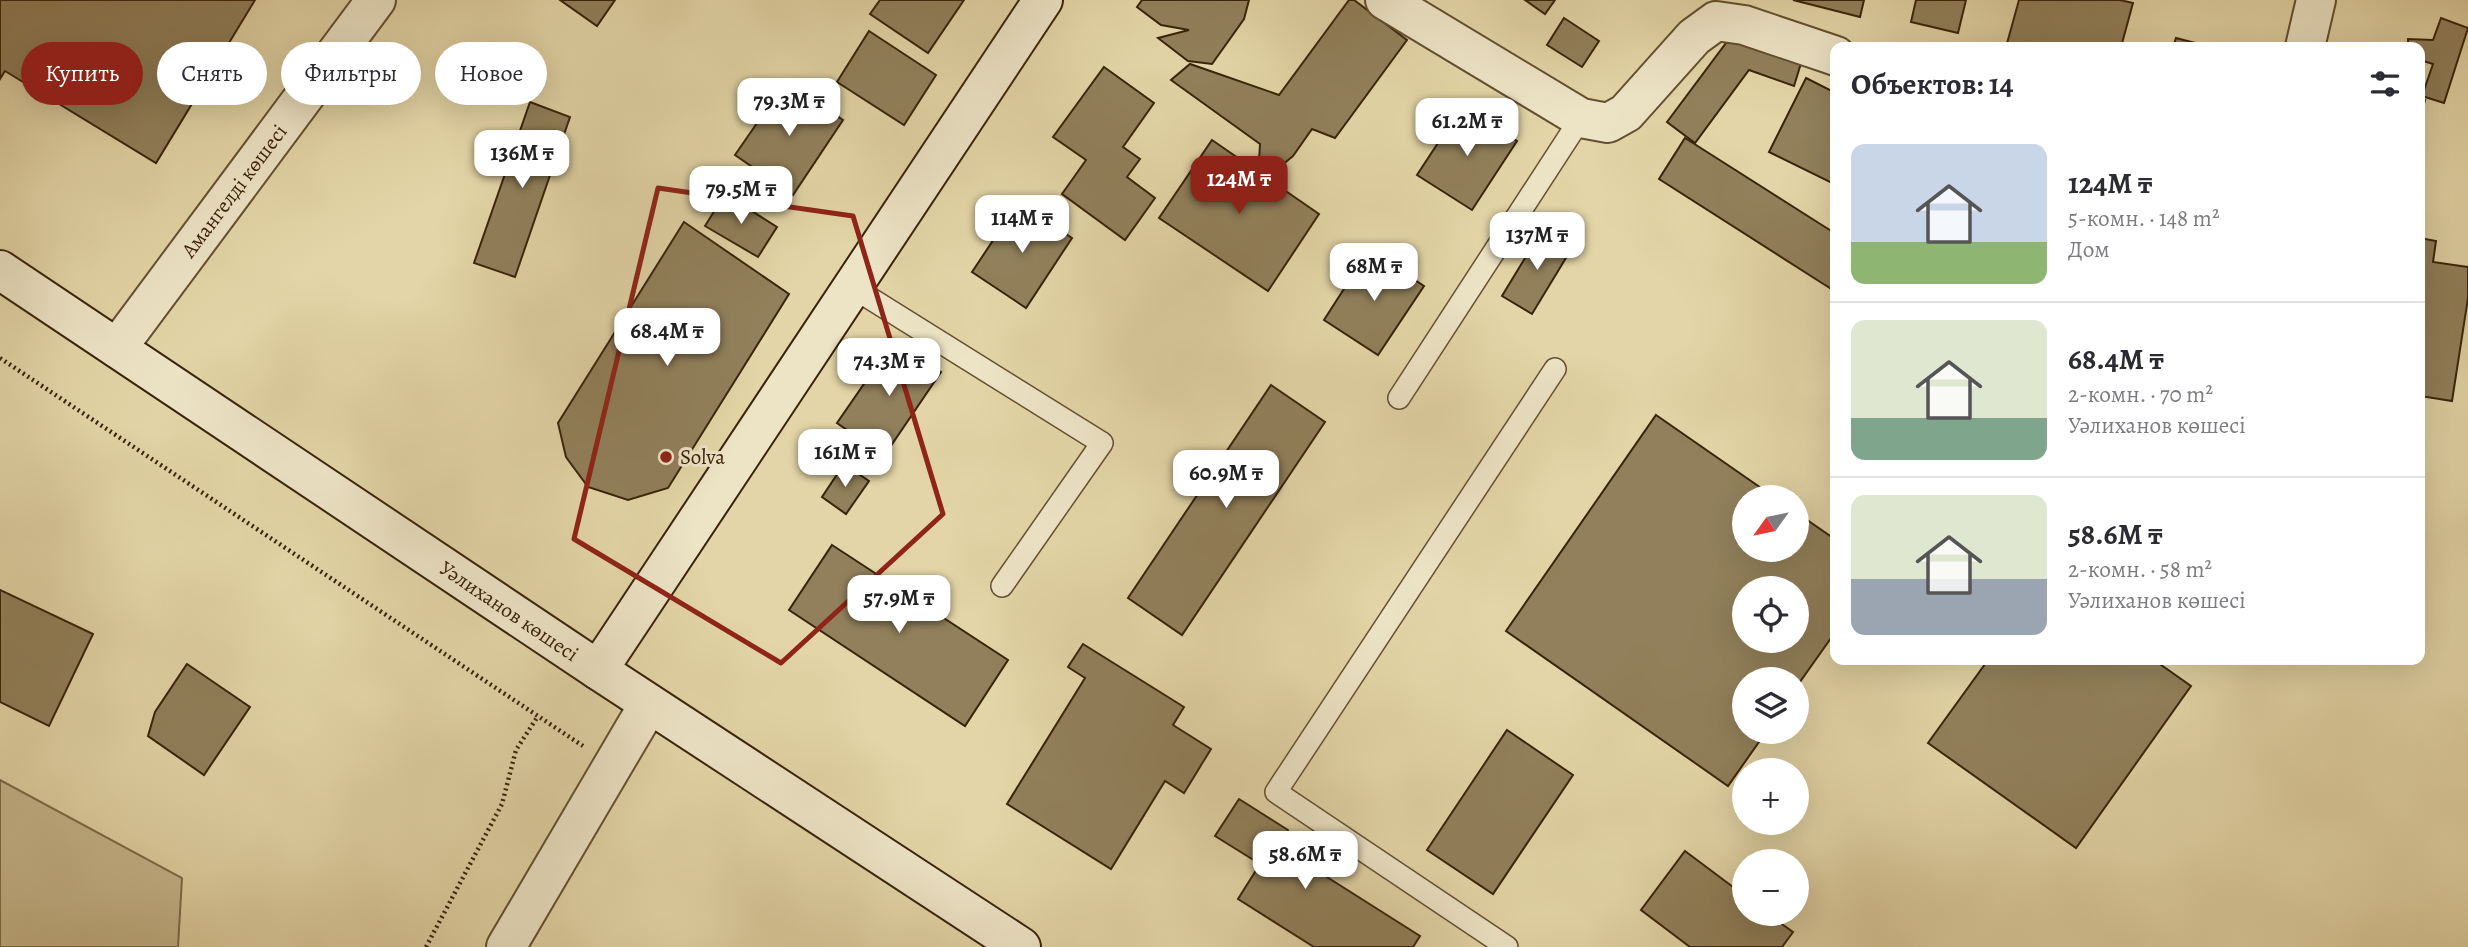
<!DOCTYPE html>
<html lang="ru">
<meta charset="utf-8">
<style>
body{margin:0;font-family:Alegreya,serif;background:#f2f2f3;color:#2b2b33;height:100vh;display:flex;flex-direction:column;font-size:26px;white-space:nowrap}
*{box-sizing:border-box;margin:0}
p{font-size:23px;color:#7c7c81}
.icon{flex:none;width:38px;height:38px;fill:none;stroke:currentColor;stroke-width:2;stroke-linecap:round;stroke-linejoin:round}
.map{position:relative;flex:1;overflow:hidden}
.details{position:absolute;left:1830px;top:42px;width:595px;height:623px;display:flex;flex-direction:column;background:#fff;border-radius:14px;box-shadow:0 7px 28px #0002}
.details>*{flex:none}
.banner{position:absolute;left:21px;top:42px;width:665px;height:63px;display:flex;gap:14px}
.needle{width:46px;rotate:237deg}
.tools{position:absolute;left:1732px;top:485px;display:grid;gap:14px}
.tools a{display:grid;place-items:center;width:77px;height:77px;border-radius:50%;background:#fff;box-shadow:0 7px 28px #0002;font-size:35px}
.price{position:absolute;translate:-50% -60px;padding:0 16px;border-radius:14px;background:#fff;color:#222;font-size:23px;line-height:46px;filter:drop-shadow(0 2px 4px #0008)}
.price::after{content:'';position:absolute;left:50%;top:42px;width:21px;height:16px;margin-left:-10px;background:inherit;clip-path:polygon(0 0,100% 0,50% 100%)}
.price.current{background:#8f2418;color:#fff}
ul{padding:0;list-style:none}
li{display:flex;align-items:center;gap:21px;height:175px;padding:0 21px}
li+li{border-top:2px solid #e1e1e2}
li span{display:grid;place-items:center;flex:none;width:196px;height:140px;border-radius:14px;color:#555}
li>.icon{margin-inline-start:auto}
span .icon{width:84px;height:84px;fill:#fffc;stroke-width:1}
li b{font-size:30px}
h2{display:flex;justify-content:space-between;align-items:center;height:84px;padding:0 21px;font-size:30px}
.chip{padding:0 24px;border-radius:32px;background:#fff;box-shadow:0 7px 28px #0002;font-size:24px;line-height:63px}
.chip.current{background:#8f2418;color:#fff}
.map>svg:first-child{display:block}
.garden{fill:#c6b78c;stroke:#806d4a;stroke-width:2}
.building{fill:#91805b;stroke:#392309;stroke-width:2;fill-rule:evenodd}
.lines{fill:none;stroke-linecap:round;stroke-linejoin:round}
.lane-casing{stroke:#645030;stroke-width:24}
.street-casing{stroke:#645030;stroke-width:42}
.secondary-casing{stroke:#392309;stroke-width:42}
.path{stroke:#392309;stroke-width:4.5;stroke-dasharray:2 3.5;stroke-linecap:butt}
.lane{stroke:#ede4c6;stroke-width:21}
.street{stroke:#ede4c6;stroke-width:38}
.secondary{stroke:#ede4c6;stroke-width:38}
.marked{fill:none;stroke:#8f2418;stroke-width:5;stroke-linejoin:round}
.poi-dot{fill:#8f2418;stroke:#ede4c6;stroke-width:2.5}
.labels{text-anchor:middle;stroke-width:6;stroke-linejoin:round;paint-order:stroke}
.street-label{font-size:21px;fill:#392309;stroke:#ede4c6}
.poi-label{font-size:21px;fill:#392309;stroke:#ede4c6;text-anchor:start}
</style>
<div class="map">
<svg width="2468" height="947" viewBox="0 0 2468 947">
<rect width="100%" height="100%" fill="#e3d5a7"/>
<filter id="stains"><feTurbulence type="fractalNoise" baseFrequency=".00286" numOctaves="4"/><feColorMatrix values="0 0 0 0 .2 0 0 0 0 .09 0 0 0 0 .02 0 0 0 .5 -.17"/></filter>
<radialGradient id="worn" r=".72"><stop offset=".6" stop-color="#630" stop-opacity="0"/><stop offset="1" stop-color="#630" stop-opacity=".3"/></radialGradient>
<polygon class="garden" points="0,780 182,878 178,947 0,947"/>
<g class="building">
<polygon points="0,0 255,0 156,163 5,71 0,79"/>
<polygon points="560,0 615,0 597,26"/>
<polygon points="880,0 964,0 928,53 870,14"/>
<polygon points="1142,0 1249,0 1244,19 1212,64 1188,61 1158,38 1189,30 1161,25 1137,7"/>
<polygon points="1349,0 1354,0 1407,40 1335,138 1312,129 1293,156 1275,171 1259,161 1260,144 1171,80 1190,64 1279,95"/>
<polygon points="1525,0 1555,0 1545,14"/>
<polygon points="1793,0 1864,0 1860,17"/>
<polygon points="1916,0 1966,0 1958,33 1911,22"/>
<polygon points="2019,0 2120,0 2133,3 2121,47 2006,47"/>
<polygon points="1564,18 1599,41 1582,67 1547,45"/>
<polygon points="2441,18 2468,28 2444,103 2422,96 2433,64 2420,60 2420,47 2408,47 2408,39 2433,40"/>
<polygon points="869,31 936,75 904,125 837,82"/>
<polygon points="1732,35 1802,60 1794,86 1749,70 1695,143 1667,122"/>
<polygon points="2176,38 2203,45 2210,47 2173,47"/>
<polygon points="1104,67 1154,103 1123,147 1140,159 1127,177 1155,198 1125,240 1062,194 1086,160 1053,137"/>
<polygon points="1806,78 1836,93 1836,185 1769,152"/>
<polygon points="786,81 843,120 793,195 735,155"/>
<polygon points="2420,99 2425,100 2420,119"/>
<polygon points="530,102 570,117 515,277 474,263"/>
<polygon points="1463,105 1517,141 1472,210 1417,175"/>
<polygon points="1685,138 1836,234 1836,292 1659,179"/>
<polygon points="1212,140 1319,214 1268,291 1159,218"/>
<polygon points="725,194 777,227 758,257 705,226"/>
<polygon points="1018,203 1072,238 1026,308 972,272"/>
<polygon points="684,222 789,294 668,488 628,500 588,487 566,457 558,423"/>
<polygon points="1542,230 1572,248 1532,314 1502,296"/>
<polygon points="2420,238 2436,241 2433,262 2468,267 2468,298 2452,401 2420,396"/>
<polygon points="1369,250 1424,286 1378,355 1324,320"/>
<polygon points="895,339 941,372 884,456 837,423"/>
<polygon points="1271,385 1325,422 1182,635 1128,598"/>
<path d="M 1656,415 L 1774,497 L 1745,497 L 1745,550 L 1797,550 L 1797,513 L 1836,540 L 1836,631 L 1797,686 L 1797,679 L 1745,679 L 1745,732 L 1766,732 L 1728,786 L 1506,631 ZM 1745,588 L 1797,588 L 1797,640 L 1745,640 Z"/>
<polygon points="844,464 869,481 846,514 822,497"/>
<polygon points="832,545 1008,660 965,726 789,610"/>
<polygon points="0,590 93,634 49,726 0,702"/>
<polygon points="1083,644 1184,707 1173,725 1211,749 1184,793 1165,781 1111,869 1007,804 1085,678 1068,667"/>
<polygon points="1988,660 2154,660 2191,686 2076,848 1928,743"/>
<polygon points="187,664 250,707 204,775 148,736 155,712"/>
<polygon points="1507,730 1573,775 1493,894 1427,850"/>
<polygon points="1239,799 1288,830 1278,846 1420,936 1413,947 1314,947 1238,899 1260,864 1215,836"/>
<polygon points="1685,851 1745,896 1745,914 1768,914 1793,932 1782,947 1690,947 1641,910"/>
</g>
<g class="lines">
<defs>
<g id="lane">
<polyline points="852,287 1102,443 1002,586"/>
<polyline points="1399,398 1581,118"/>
<polyline points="1507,947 1276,792 1555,369"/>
</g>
<g id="street">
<polyline points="1385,0 1581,118 1608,123 1626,113 1694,37 1716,21 1744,25 1836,56"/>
<polyline points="2305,47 2316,0"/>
<polyline points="117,348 376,0"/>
<polyline points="506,947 649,704"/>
</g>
<g id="secondary">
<polyline points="0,270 598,670 1021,947"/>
<polyline points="598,670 1043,0"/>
</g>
</defs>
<use href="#lane" class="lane-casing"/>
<use href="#street" class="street-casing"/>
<use href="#secondary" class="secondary-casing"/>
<g class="path">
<polyline points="0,358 583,746"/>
<polyline points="426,947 502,804 516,750 538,716"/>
</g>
<use href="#lane" class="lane"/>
<use href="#street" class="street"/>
<use href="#secondary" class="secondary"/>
</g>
<path class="marked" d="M 658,188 L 853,216 L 943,514 L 781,663 L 574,539 Z"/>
<circle class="poi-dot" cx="666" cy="457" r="7"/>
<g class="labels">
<g class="street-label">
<text transform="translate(234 191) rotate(-53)" y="7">Амангелді көшесі</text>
<text transform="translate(509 611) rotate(34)" y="7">Уәлиханов көшесі</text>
</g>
<g class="poi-label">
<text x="680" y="464">Solva</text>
</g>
</g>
<rect width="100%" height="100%" filter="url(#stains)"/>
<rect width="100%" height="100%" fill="url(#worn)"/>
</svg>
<div class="tools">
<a><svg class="needle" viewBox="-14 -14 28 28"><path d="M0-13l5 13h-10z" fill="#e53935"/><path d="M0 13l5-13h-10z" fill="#7c7c81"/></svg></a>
<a><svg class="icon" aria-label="locate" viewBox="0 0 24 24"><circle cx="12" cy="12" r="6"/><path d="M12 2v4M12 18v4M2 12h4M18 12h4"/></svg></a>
<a><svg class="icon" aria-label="layers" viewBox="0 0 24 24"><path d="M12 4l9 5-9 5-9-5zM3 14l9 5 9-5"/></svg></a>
<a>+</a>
<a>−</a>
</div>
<b class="price" style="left:789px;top:138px">79.3M ₸</b>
<b class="price" style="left:1467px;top:158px">61.2M ₸</b>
<b class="price" style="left:522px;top:190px">136M ₸</b>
<b class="price current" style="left:1239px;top:216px">124M ₸</b>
<b class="price" style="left:741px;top:226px">79.5M ₸</b>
<b class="price" style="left:1022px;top:255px">114M ₸</b>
<b class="price" style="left:1537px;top:272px">137M ₸</b>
<b class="price" style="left:1374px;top:303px">68M ₸</b>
<b class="price" style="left:667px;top:368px">68.4M ₸</b>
<b class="price" style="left:889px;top:398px">74.3M ₸</b>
<b class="price" style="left:845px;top:489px">161M ₸</b>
<b class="price" style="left:1226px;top:510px">60.9M ₸</b>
<b class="price" style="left:899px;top:635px">57.9M ₸</b>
<b class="price" style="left:1305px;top:891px">58.6M ₸</b>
<div class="banner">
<a class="chip current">Купить</a>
<a class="chip">Снять</a>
<a class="chip">Фильтры</a>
<a class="chip">Новое</a>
</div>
<section class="details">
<h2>Объектов: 14<svg class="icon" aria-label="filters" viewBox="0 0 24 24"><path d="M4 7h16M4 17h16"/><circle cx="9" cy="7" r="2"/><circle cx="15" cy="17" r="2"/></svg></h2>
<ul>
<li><span style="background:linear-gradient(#c9d6e8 70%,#8fb573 0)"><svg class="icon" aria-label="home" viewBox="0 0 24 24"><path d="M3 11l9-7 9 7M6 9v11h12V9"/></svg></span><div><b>124M ₸</b><p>5-комн. · 148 m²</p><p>Дом</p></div></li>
<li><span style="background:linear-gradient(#dfe7d0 70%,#7fa58c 0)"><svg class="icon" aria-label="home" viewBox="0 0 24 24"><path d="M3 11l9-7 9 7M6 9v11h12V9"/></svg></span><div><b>68.4M ₸</b><p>2-комн. · 70 m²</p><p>Уәлиханов көшесі</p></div></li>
<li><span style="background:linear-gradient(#dfe7d0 60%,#9aa5b1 0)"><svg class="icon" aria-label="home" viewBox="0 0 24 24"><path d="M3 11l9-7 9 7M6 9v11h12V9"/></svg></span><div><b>58.6M ₸</b><p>2-комн. · 58 m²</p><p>Уәлиханов көшесі</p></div></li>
</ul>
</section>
</div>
